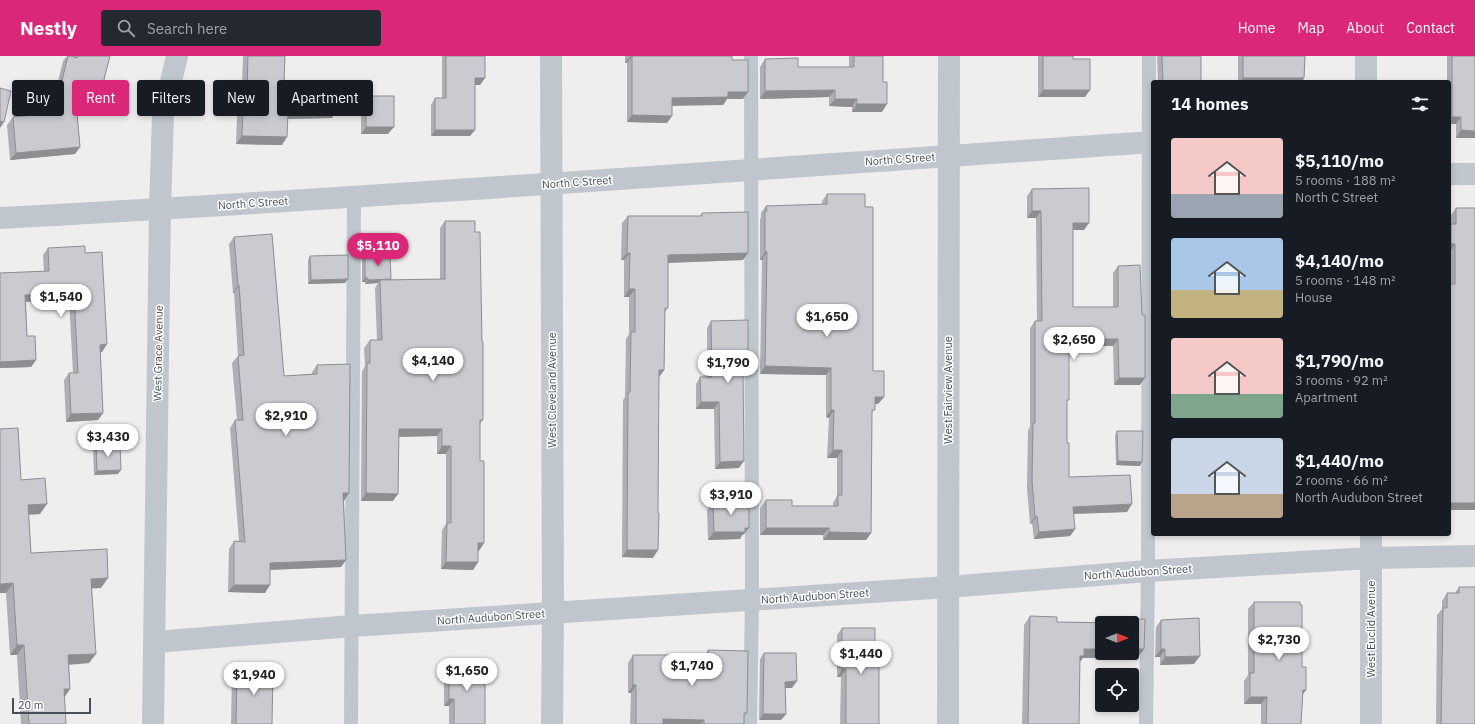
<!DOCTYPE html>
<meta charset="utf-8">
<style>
body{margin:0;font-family:"IBM Plex Sans",sans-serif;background:#242831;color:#f1f3f6;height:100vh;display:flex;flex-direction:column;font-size:15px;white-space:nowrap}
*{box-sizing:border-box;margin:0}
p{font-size:13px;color:#9ea1a6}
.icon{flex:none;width:22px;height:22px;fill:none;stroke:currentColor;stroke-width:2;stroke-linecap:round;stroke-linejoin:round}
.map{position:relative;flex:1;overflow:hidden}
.side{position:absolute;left:1151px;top:24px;width:300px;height:456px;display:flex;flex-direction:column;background:#171b24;border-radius:4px;box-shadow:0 2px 6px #0003}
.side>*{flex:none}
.top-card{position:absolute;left:12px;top:24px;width:380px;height:36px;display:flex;gap:8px}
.needle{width:26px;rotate:90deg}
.fabs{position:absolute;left:1095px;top:560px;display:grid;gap:8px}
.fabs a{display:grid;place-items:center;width:44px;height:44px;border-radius:4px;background:#171b24;box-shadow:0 2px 6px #0003;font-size:20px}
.scale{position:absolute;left:12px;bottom:10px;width:79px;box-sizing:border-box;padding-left:4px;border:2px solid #474f58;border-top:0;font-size:11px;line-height:14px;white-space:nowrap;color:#474f58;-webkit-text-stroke:3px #fff;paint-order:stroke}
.price{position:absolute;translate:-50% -34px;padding:0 9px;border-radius:14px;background:#fff;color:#222;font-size:13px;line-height:26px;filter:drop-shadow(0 1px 2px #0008)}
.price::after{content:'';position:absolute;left:50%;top:24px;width:12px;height:9px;margin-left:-6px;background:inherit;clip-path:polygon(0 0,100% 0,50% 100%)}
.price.on{background:#db2777;color:#fff}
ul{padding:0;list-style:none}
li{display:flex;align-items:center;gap:12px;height:100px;padding:0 20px}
li span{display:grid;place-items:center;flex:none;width:112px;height:80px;border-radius:4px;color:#555}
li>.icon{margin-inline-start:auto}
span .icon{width:48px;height:48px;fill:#fffc;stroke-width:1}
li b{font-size:17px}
h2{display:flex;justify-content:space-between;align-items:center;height:48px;padding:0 20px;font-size:17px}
.pill{padding:0 14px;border-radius:4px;background:#171b24;box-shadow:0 2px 6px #0003;font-size:14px;line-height:36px}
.pill.on{background:#db2777;color:#fff}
header{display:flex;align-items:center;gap:24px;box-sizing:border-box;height:56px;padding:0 20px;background:#db2777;color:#fff}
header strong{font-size:19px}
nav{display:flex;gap:22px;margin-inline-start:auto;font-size:14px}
.search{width:280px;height:36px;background:#242831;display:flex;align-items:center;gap:10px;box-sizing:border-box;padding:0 14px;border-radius:4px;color:#9ea1a6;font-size:15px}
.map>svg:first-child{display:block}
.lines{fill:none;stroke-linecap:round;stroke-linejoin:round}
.service{stroke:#bfc6ce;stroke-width:14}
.minor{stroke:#bfc6ce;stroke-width:22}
.wall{fill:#aeafb4}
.shaded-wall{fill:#8d8e92}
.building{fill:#cacbd1;stroke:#8d8e92}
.labels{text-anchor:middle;stroke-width:3;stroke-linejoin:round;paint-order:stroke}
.street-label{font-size:11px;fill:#474f58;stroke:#fff}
</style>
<header>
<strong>Nestly</strong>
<div class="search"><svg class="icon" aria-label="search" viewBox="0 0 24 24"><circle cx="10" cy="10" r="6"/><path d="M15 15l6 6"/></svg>Search here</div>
<nav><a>Home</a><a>Map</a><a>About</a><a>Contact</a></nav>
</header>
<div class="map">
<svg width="1475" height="668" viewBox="0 0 1475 668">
<rect width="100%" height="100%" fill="#efeded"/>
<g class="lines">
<g class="service">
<polyline points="351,668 354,140"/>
<polyline points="750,668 752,544 751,0"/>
<polyline points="1146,668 1148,515 1149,0"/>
</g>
<g class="minor">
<polyline points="551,0 553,557 552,668"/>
<polyline points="1366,26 1366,0"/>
<polyline points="1449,118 1475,118"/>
<path d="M 0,162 C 385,141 769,112 1153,86"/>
<polyline points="1371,478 1371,668"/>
<polyline points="155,586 352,570 948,531 1148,515 1371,502 1475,500"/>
<polyline points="153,668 160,153 163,59 177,0"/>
<polyline points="948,668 949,0"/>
</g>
</g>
<g class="wall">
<polygon points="67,0 71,0 74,1 74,0 110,0 100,39 95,47 76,43 80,91 75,98 10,104 7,69 13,61 50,58 63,5"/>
<polygon points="243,0 285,0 284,27 332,62 287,63 282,89 236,88 237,61 241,56"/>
<polygon points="442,0 485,0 480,29 475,29 470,80 431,80 431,49 435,42 442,42"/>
<polygon points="625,0 732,0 732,4 748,36 743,43 727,43 723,49 672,49 672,60 667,67 627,66 627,7 625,7"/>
<polygon points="849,0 883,0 882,56 852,56 852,51 829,50 829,41 760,43 760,11 765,3 798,11 849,11"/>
<polygon points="1038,0 1073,0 1073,3 1085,41 1038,41"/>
<polygon points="1157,0 1201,0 1201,26 1158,26"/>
<polygon points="1238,0 1305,0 1304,22 1302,26 1238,26"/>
<polygon points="1447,0 1475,0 1475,82 1456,82 1456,68 1449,68 1449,26 1447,26"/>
<polygon points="366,40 388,78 361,78 361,47"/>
<polygon points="1032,133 1084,174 1073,174 1073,251 1113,251 1113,217 1118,210 1140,329 1114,329 1113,290 1069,290 1067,347 1067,387 1069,421 1127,456 1073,458 1075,473 1070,480 1034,483 1032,467 1030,468 1027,432 1028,374 1030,371 1030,272 1035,265 1037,265 1036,162 1027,162 1027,140"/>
<polygon points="827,138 865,151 873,315 884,341 878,348 875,348 872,358 871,477 866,484 823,484 823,479 760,479 760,452 766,444 792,450 833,450 833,447 837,440 837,402 827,402 829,362 826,361 826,319 760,318 762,204 760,204 760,163 761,161 761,157 766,150 822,149 822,145"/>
<polygon points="1456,152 1475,454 1449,454 1450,228 1450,196 1449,196 1449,171 1451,169 1451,159"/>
<polygon points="702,157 743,204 668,207 668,252 665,256 664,314 659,321 653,502 622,501 623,344 625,341 626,283 629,278 629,241 624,241 624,204 621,204 622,167 628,160 700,160"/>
<polygon points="445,165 475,176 482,286 483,364 480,368 478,506 473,514 441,513 442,474 446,468 446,398 437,398 437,380 399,381 393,445 361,445 362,315 365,310 364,292 370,284 377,284 375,232 378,227 365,228 365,226 362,226 362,202 365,198 391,223 391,224 440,223 440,172"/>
<polygon points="234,181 284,320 312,318 312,316 317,309 344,445 346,504 341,511 270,514 265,537 228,536 229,493 234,485 239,485 230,372 235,364 237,364 232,307 238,300 234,237 233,237 229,188"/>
<polygon points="48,192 85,197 107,288 102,296 100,296 103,357 98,364 66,366 64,324 69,317 73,317 69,243 26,246 27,280 36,304 31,311 0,312 0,217 44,215 43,199"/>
<polygon points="310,200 345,227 308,228 308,204"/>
<polygon points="711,265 743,317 739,412 715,413 714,353 696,353 696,328 700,321 707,321 707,272"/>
<polygon points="1117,375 1140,410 1116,409 1115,379"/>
<polygon points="96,389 118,418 94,419 93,393"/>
<polygon points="21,424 40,458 29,459 31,497 101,532 92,532 89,607 69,609 70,633 64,642 66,668 21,668 17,599 10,599 6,537"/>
<polygon points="713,446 749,472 743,479 742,479 740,483 708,484 707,454"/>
<polygon points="1459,531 1475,668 1436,668 1437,559 1442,553 1442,545 1447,537 1455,537"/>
<polygon points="1254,546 1302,611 1303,639 1301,668 1261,668 1261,648 1244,648 1244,625 1248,619 1248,553"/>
<polygon points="1030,560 1057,566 1114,567 1116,564 1138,601 1083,602 1080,605 1079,668 1022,668 1024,569"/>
<polygon points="1161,564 1194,608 1160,609 1160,601 1155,601 1156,571"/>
<polygon points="842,572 875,586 879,668 840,668 841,621 837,621 837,579"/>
<polygon points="708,594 747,657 744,661 744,668 630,668 631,637 628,637 628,607 633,599 705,599"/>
<polygon points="764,597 792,632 785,632 786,658 781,664 759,664 760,603"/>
<polygon points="449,604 479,622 485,668 449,668 449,650 444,650 444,611"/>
<polygon points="237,612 272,668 231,668 232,620"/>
</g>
<g class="shaded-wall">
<polygon points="630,0 632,0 627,7 625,7"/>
<polygon points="475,22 485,22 480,29 470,29"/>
<polygon points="1243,22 1304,22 1302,26 1240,26"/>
<polygon points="75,34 100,39 95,47 69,41"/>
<polygon points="835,34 829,41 760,43 765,35"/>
<polygon points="1043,34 1090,34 1085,41 1038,41"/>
<polygon points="728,36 748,36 743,43 727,43 723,49 667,50 672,42"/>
<polygon points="835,43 857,43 852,51 829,50"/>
<polygon points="857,48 887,48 882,56 852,56"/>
<polygon points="337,54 332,62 282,63 288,56"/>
<polygon points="632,59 672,60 667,67 627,66"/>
<polygon points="1452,61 1461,61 1456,68 1449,68 1449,64"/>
<polygon points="0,65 4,66 0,72"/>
<polygon points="366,71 394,71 388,78 361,78"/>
<polygon points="435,74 475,74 470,80 431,80"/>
<polygon points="1461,74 1475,75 1475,82 1456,82"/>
<polygon points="242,80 287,81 282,89 236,88"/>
<polygon points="80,91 75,98 10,104 16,97"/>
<polygon points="1032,155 1041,155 1036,162 1027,162"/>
<polygon points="1073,167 1089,167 1084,174 1068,174"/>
<polygon points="1451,188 1455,188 1450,196 1449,196 1449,191"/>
<polygon points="765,196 767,196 762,204 760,204"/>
<polygon points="627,197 630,197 624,204 621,204"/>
<polygon points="748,197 743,204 663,207 668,199"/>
<polygon points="365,222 368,222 365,226 362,226"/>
<polygon points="348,223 345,227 308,228 311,224"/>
<polygon points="391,223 388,227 380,224 378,227 365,228 368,224"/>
<polygon points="238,229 239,229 234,237 233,237"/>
<polygon points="629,233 635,233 629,241 624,241"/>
<polygon points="74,236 69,243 20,246 25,239"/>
<polygon points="1069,283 1118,283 1113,290 1064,290"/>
<polygon points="107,288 102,296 95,296 100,289"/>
<polygon points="36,304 31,311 0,312 0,306"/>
<polygon points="744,310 748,311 743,317 739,317"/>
<polygon points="765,310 831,312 826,319 760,318"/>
<polygon points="659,314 664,314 659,321"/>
<polygon points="1119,322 1145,322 1140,329 1114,329"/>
<polygon points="875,341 884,341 878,348 869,348"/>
<polygon points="701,346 719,346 714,353 696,353"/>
<polygon points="831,354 834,354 829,362 826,361"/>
<polygon points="103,357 98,364 66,366 71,358"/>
<polygon points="399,373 442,373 437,380 394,381"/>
<polygon points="442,390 451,390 446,398 437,398"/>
<polygon points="833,394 842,394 837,402 827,402"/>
<polygon points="744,405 739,412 715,413 720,406"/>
<polygon points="1118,405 1142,406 1140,410 1116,409"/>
<polygon points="121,414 118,418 94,419 97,415"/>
<polygon points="343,437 349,437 344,445 338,445"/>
<polygon points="366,437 398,438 393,445 361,445"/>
<rect x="1449" y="447" width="26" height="7"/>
<polygon points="47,448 40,458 21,459 28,449"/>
<polygon points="1132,448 1127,456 1068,458 1073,451"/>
<polygon points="1037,460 1032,467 1030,468 1035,461"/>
<polygon points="745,472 749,472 743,479 742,479 740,483 708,484 714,476"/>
<polygon points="766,472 829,472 823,479 760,479"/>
<polygon points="1075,473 1070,480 1034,483 1039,476"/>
<polygon points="829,476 871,477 866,484 823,484"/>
<polygon points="478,487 484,487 479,495 473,495"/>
<polygon points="627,494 658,494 653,502 622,501"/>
<polygon points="346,504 341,511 265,514 270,507"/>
<polygon points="446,506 478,506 473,514 441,513"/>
<polygon points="108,522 101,532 84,533 91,523"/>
<polygon points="13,527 6,537 0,537 0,528"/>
<polygon points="234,529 270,529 265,537 228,536"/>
<polygon points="17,589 24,589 17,599 10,599"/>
<polygon points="1084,593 1102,593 1102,597 1132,597 1132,593 1144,593 1138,601 1083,602 1078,608 1074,608"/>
<polygon points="1161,593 1165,593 1160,601 1155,601"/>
<polygon points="96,598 89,607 61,609 68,599"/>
<polygon points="1200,600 1194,608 1160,609 1165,601"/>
<polygon points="842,613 846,613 841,621 837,621"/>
<polygon points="797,625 792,632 781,632 785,626"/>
<polygon points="633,629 636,629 631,637 628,637"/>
<polygon points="64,633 70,633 63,643"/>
<polygon points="1303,634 1306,634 1301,641"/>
<polygon points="1250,641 1267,641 1261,648 1244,648"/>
<polygon points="449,643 454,643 449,650 444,650"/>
<polygon points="763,658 786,658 781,664 759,664"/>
<polygon points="663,663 704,664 701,668 659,668"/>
</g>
<g class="building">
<polygon points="68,0 71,0 77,2 77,0 110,0 100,39 75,34 80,91 16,97 13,61 54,57"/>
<polygon points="248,0 285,0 284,27 337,26 337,54 288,56 287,81 242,80 243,53 246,53 247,33"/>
<polygon points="446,0 485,0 485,22 475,22 475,74 435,74 435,42 446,42"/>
<polygon points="632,0 732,0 732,4 748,4 748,36 728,36 728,41 672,42 672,60 632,59"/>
<polygon points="854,0 883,0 883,26 887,26 887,48 857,48 857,43 835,43 835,34 765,35 765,3 798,2 798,11 854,11"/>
<polygon points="1043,0 1073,0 1073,3 1090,3 1090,34 1043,34"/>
<polygon points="1162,0 1201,0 1201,26 1163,26"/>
<polygon points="1243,0 1305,0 1304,22 1243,22"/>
<polygon points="1452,0 1475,0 1475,75 1461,74 1461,61 1452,61"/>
<polygon points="0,32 11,35 4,66 0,65"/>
<rect x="366" y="40" width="28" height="31"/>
<polygon points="1089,132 1089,167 1073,167 1073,251 1118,251 1118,210 1140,209 1142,259 1145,259 1145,322 1119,322 1118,283 1069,283 1069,344 1067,344 1067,387 1069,387 1069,421 1130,419 1132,448 1073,451 1075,473 1039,476 1037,460 1035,461 1032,424 1033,367 1035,367 1035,265 1042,265 1041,155 1032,155 1032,133"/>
<polygon points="827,138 865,138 865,151 873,151 873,315 884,315 884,341 875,341 875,354 872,354 871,477 829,476 829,472 766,472 766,444 792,444 792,450 838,450 838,439 842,439 842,394 833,394 834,354 831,354 831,312 765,310 767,196 765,196 765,155 767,155 766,150 827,148"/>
<polygon points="1456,152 1475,152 1475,447 1449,447 1449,228 1455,228 1455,188 1451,188 1451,168 1456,168"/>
<polygon points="748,156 748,197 668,199 668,252 665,252 664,314 659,314 658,457 659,457 658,494 627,494 628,336 630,336 631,276 635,276 635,233 629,233 630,197 627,197 628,160 702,160 702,157"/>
<polygon points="445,165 475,165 475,176 480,176 482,286 483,286 483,364 480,364 480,405 484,405 484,487 478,487 478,506 446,506 447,467 451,467 451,390 442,390 442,373 399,373 398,438 366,437 367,307 370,307 370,284 382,284 380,224 445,223"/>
<polygon points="272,178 284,320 317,318 317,309 350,308 349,437 343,437 346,504 270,507 270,529 234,529 234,485 245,486 235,364 243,364 238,300 244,299 239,229 238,229 234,181"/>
<polygon points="85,190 85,197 102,196 107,288 100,289 103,357 71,358 69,317 78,317 74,236 25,239 27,280 35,280 36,304 0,306 0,217 49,215 48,192"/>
<polygon points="365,198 390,198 391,223 368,224 368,222 365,222"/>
<polygon points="348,199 348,223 311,224 310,200"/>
<polygon points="748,264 748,311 744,310 743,315 744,405 720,406 719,346 701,346 700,321 712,321 711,265"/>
<polygon points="18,372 21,424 45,422 47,448 28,449 31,497 107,493 108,522 91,523 96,598 68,599 70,633 64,633 66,668 29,668 24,589 17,589 13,527 0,528 0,373"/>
<polygon points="1117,375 1143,375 1142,406 1118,405"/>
<polygon points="120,388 121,414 97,415 96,389"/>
<polygon points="749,445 749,472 745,472 745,476 714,476 713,446"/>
<polygon points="1459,531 1475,531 1475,668 1441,668 1443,552 1447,552 1447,537 1459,537"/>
<polygon points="1254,546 1300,546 1300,549 1302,549 1302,611 1306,611 1306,634 1303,634 1301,668 1266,668 1267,641 1250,641 1250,617 1254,617"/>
<polygon points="1030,560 1057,561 1057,566 1116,567 1116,564 1145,563 1144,593 1132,593 1132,567 1102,567 1102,593 1084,593 1084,600 1080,600 1079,668 1028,668"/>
<polygon points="1199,562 1200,600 1165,601 1165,593 1161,593 1161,564"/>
<polygon points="842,572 875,572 875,586 879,586 879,668 846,668 846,613 842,613"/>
<polygon points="708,594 748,595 747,657 744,657 744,668 704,668 704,664 663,663 663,668 636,668 636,629 633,629 633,599 708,599"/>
<polygon points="764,597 796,597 797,625 785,626 786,658 763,658"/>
<polygon points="449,604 479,604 479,622 485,622 485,668 454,668 454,643 449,643"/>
<polygon points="237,612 273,613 272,668 236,668"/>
</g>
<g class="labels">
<g class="street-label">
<text transform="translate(900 103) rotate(-4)" y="4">North C Street</text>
<text transform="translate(577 126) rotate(-4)" y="4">North C Street</text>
<text transform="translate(253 147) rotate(-4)" y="4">North C Street</text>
<text transform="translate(158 297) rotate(-89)" y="4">West Grace Avenue</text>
<text transform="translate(552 334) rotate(-90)" y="4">West Cleveland Avenue</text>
<text transform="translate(948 334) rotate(-90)" y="4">West Fairview Avenue</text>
<text transform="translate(1138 516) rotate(-4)" y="4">North Audubon Street</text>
<text transform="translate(815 540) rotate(-4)" y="4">North Audubon Street</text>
<text transform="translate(491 561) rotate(-4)" y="4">North Audubon Street</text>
<text transform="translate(1371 573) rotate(-90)" y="4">West Euclid Avenue</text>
</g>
</g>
</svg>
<div class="fabs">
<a><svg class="needle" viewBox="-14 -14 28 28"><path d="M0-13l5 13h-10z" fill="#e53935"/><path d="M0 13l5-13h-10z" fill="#9ea1a6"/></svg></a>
<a><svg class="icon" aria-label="locate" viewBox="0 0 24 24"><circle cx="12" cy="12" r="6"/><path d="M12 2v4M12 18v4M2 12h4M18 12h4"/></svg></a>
</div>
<div class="scale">20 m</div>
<b class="price on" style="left:378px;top:211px">$5,110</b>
<b class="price" style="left:61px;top:262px">$1,540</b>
<b class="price" style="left:827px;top:282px">$1,650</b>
<b class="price" style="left:1074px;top:305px">$2,650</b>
<b class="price" style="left:433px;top:326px">$4,140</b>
<b class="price" style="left:728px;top:328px">$1,790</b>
<b class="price" style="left:286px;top:381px">$2,910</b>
<b class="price" style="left:108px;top:402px">$3,430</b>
<b class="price" style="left:731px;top:460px">$3,910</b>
<b class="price" style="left:1279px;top:605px">$2,730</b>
<b class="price" style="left:861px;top:619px">$1,440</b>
<b class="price" style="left:692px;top:631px">$1,740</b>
<b class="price" style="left:467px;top:636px">$1,650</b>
<b class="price" style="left:254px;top:640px">$1,940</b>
<div class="top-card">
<a class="pill">Buy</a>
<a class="pill on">Rent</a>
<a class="pill">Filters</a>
<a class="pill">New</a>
<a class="pill">Apartment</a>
</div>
<section class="side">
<h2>14 homes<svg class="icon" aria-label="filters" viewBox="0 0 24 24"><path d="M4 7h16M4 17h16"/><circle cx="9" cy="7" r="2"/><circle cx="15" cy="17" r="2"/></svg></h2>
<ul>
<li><span style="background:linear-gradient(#f6c9c9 70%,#9aa5b1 0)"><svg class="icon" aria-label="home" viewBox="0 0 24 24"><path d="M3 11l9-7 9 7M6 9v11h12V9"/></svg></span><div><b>$5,110/mo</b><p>5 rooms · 188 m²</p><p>North C Street</p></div></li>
<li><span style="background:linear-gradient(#a9c7e8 65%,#c2b280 0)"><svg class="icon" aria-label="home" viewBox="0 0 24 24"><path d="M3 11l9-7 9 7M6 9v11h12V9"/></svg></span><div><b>$4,140/mo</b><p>5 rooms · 148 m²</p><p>House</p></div></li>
<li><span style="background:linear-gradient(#f6c9c9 70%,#7fa58c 0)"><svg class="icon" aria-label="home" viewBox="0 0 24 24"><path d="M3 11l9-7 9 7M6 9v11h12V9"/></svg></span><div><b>$1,790/mo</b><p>3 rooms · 92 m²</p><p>Apartment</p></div></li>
<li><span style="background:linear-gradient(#c9d6e8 70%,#b9a48a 0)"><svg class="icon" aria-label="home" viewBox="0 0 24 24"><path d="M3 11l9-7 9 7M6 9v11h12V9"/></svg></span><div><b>$1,440/mo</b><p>2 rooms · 66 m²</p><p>North Audubon Street</p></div></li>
</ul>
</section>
</div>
